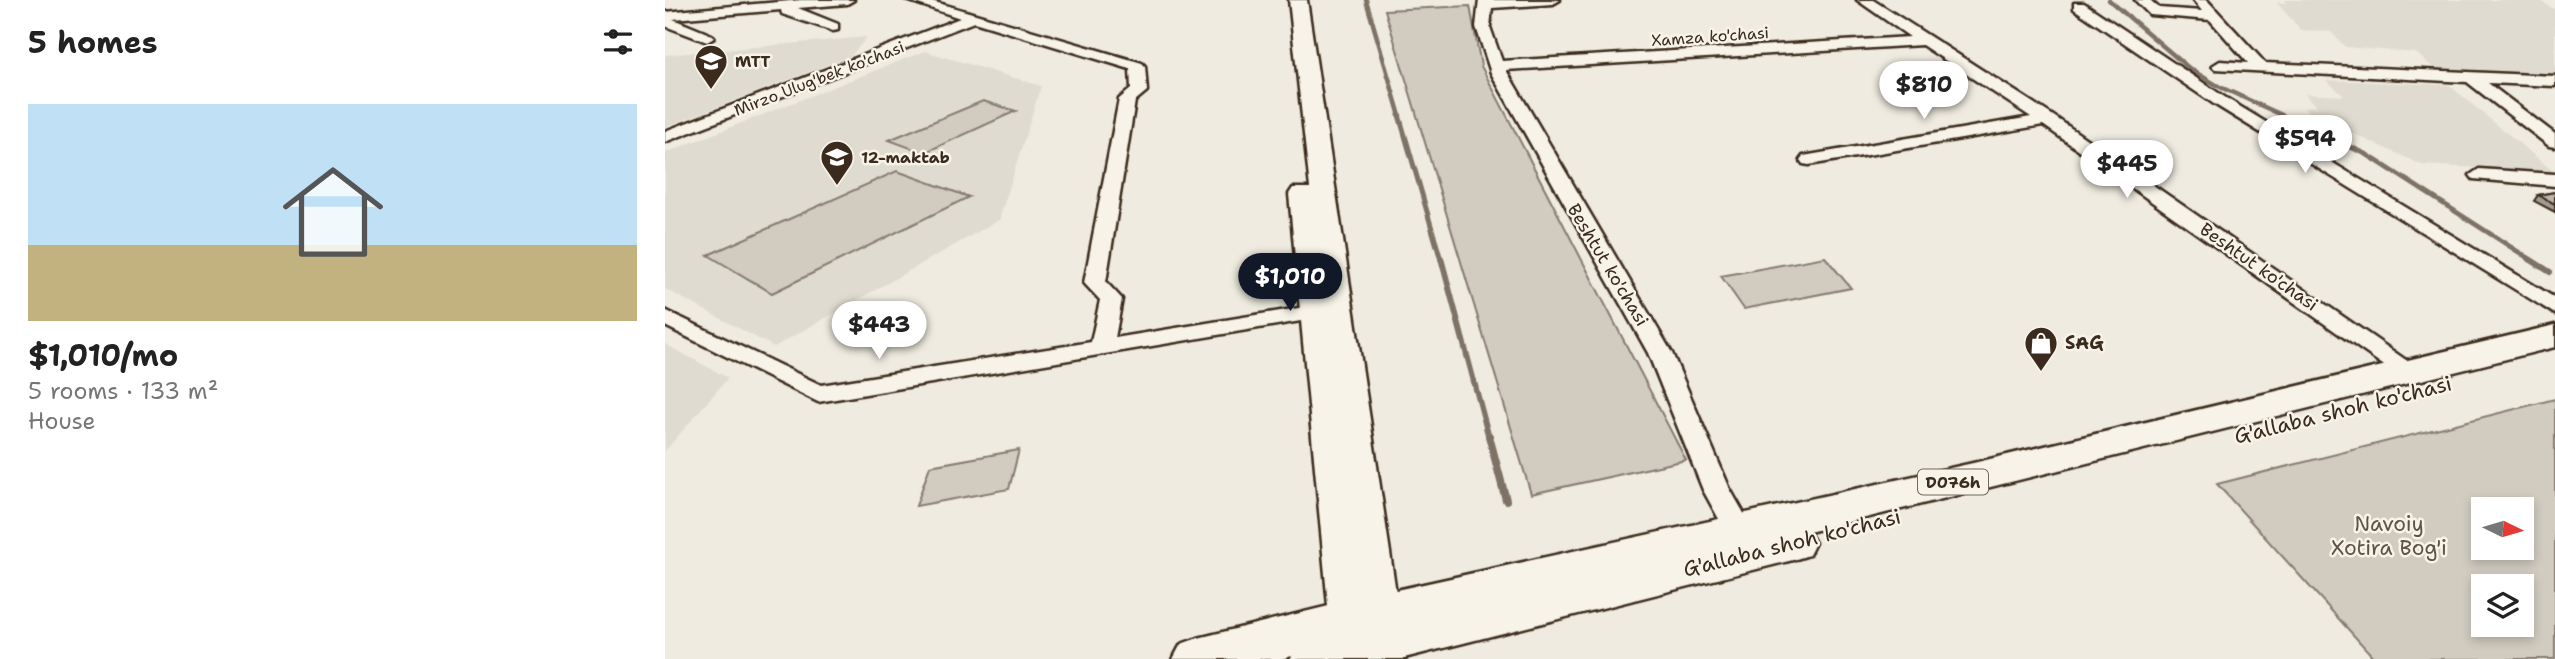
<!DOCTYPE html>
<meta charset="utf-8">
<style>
body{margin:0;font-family:"Shantell Sans",sans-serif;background:#f2f2f2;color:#222;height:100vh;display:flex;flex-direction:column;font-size:26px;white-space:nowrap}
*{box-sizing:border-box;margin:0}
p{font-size:23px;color:#767676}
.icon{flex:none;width:38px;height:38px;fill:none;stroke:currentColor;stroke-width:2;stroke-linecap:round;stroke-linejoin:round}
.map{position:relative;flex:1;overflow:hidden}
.sheet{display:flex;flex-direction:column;background:#fff;width:665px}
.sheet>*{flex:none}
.needle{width:46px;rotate:95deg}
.buttons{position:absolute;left:1806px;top:497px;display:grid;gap:14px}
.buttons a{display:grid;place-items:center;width:63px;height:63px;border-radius:0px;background:#fff;box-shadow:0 4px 10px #0003;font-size:35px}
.price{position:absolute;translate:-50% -60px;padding:0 16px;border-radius:24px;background:#fff;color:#222;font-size:23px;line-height:46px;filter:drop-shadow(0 2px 4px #0008)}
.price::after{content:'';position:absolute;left:50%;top:42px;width:21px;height:16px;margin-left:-10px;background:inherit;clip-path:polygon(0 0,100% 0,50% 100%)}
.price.on{background:#111827;color:#fff}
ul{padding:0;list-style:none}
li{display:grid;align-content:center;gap:14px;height:371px;padding:0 28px}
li+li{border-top:2px solid #e0e0e0}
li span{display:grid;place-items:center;height:217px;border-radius:0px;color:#555}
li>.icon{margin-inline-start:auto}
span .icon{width:126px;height:126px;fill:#fffc;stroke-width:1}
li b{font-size:30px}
h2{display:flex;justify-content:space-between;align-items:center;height:84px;padding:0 28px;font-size:30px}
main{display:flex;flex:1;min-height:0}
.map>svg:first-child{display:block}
.built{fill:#e0dbd0}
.green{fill:#d1cbc0;stroke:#867a6f;stroke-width:2;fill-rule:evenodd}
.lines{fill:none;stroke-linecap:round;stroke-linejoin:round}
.stream-far3{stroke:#7e7266;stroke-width:4.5}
.stream-far2{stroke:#7e7266;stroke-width:5}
.stream-far1{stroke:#7e7266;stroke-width:6}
.stream{stroke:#7e7266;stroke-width:8}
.minor-casing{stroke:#3b2a1e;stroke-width:5}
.secondary-casing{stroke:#3b2a1e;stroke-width:5}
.primary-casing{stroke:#3b2a1e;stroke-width:5}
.minor{fill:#f7f3e8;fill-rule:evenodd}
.secondary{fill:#f7f3e8;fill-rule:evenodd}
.primary{fill:#f7f3e8;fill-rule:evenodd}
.wall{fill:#a39c92;stroke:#3b2a1e;stroke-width:2}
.building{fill:#bdb5aa;stroke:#3b2a1e;stroke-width:2}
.labels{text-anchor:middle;stroke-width:5;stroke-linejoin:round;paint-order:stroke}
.far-street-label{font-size:16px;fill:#3b2a1e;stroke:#f7f3e8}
.far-poi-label{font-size:16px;font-weight:bold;fill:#3b2a1e;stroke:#f7f3e8;text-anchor:start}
.shield{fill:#f7f3e8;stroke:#73665b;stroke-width:2}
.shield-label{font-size:16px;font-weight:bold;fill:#3b2a1e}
.street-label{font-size:18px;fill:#3b2a1e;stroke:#f7f3e8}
.poi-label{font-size:18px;font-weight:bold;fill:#3b2a1e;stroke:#f7f3e8;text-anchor:start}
.near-street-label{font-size:21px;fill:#3b2a1e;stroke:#f7f3e8}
.near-park-label{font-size:21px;fill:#605246;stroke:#f7f3e8}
</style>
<main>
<section class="sheet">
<h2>5 homes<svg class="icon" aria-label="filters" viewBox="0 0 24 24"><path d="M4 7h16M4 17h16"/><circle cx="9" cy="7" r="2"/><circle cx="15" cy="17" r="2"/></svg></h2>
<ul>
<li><span style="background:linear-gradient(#bfe0f5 65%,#c2b280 0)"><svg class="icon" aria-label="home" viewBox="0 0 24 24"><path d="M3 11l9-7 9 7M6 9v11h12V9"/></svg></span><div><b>$1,010/mo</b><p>5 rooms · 133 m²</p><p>House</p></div></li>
</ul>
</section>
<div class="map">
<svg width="1890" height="659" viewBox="0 0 1890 659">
<rect width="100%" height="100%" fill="#efebe0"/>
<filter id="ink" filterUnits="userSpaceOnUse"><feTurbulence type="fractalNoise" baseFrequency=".0143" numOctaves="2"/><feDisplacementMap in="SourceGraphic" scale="14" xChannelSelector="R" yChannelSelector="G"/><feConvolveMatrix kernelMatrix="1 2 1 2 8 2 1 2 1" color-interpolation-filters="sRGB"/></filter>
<g filter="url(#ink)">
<g class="built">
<polygon points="1619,0 1875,0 1890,10 1890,78 1773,72 1751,53 1680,47 1666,32 1636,30 1612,3 1621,3"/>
<polygon points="202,37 186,56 0,127 0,55"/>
<polygon points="260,51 376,86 334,220 109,347 0,289 0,153"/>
<polygon points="1661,80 1784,85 1889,172 1757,165 1647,115 1640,107 1652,106 1640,94 1679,96"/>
<polygon points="0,344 63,378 0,451"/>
</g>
<g class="green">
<polygon points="805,6 816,66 1021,460 866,494 720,10"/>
<polygon points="318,101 351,111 259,153 224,140"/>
<polygon points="232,171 304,197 107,293 43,255"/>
<polygon points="1160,257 1186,288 1079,309 1056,276"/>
<path d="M 1890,399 L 1890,659 L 1710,659 L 1552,484 ZM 1818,509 L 1857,509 L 1857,548 L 1818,548 ZM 1818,586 L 1857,586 L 1857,625 L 1818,625 Z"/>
<polygon points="354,450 344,489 251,506 265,466"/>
</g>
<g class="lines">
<g class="stream-far3">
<polyline points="701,0 735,116"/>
<polyline points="1444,0 1525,69 1553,86 1619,116"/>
</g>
<g class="stream-far2">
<polyline points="734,115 776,260"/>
<polyline points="1615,115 1701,154 1866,260"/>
</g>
<g class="stream-far1">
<polyline points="776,258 824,438"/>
<polyline points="1863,258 1885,272"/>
</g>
<polyline class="stream" points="824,436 841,500"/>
<defs>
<g id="minor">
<polygon points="136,0 189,0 182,4 133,8 173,24 173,30 168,31 117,14 116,10 8,19 47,35 49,38 42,42 0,26 0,12"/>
<polygon points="241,0 263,0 477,63 480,66 482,91 470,101 441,282 457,299 450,338 664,303 672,305 675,310 672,315 153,402 0,326 0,310 156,385 426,342 435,300 419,283 454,99 466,89 465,69 309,22 0,142 0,131 295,18"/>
<polygon points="814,0 895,0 888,4 827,8 825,27 837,61 1245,37 1192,0 1208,0 1387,115 1751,367 1755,372 1751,377 1735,377 1378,125 1144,165 1138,164 1135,160 1138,156 1144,155 1366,117 1257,45 841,70 1007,353 1065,489 1089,531 1085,539 1075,542 1065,539 1038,490 983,353 826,73 811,27"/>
<polygon points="1470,0 1485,0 1494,8 1537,11 1528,0 1542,0 1600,63 1890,76 1890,86 1823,83 1890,134 1890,147 1884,146 1802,82 1550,69 1547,66 1555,61 1583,63 1545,20 1485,15"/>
<polygon points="1409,3 1419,3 1561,98 1890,298 1890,314 1549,104 1409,9"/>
<polygon points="1814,169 1890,174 1890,186 1808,179 1805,175"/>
</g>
<polygon id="secondary" points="624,0 642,0 741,659 668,659 624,194 628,188 645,188"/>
<polygon id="primary" points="1890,325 1890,347 1144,532 1150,543 1144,555 1128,560 735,659 625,659 627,656 616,659 508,659 516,644 533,638 713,594 1308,463"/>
</defs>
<use href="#minor" class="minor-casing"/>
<use href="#secondary" class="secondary-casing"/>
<use href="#primary" class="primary-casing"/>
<use href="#minor" class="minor"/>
<use href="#secondary" class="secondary"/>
<use href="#primary" class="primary"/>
</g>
<polygon class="wall" points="1890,192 1890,212 1869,201 1873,195"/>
<polygon class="building" points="1890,192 1890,204 1873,195"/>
</g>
<defs>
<symbol id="school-pin" viewBox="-11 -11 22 30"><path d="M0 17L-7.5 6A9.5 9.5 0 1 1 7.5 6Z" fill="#3b2a1e" stroke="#f7f3e8"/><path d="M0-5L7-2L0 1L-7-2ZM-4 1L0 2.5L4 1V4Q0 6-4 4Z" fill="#fff"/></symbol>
<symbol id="shop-pin" viewBox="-11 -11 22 30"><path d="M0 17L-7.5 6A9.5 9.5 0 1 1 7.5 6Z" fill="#3b2a1e" stroke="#f7f3e8"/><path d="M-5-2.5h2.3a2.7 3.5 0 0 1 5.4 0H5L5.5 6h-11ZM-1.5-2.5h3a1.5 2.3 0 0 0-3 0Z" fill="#fff"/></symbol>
</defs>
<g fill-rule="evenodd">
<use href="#school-pin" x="27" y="42" width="38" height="52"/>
<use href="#school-pin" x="153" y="138" width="38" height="52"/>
<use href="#shop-pin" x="1357" y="324" width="38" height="52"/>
</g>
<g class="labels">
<g class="far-street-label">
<text transform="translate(1045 36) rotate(-4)" y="6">Xamza ko'chasi</text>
<text transform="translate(154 78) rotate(-21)" y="6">Mirzo Ulug'bek ko'chasi</text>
</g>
<g class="far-poi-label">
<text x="70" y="67">MTT</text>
<text x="196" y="163">12-maktab</text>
</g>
<rect class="shield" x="1253" y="469.5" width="70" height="25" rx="5"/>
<g class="shield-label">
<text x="1288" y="488">D076h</text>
</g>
<g class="street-label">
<text transform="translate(943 265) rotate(59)" y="6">Beshtut ko'chasi</text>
<text transform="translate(1594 267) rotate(35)" y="6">Beshtut ko'chasi</text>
</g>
<g class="poi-label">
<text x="1400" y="349">SAG</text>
</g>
<g class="near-street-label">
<text transform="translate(1678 410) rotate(-14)" y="7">G'allaba shoh ko'chasi</text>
<text transform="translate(1127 543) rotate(-14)" y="7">G'allaba shoh ko'chasi</text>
</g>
<g class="near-park-label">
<text x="1724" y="531">Navoiy<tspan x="1724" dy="24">Xotira Bog'i</tspan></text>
</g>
</g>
</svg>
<div class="buttons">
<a><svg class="needle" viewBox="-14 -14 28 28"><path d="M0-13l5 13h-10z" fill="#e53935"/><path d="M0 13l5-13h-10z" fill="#767676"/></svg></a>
<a><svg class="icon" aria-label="layers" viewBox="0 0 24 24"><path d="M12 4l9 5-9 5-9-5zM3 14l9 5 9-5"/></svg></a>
</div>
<b class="price" style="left:1259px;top:121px">$810</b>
<b class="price" style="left:1640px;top:175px">$594</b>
<b class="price" style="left:1462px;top:200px">$445</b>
<b class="price on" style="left:625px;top:313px">$1,010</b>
<b class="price" style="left:214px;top:361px">$443</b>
</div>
</main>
